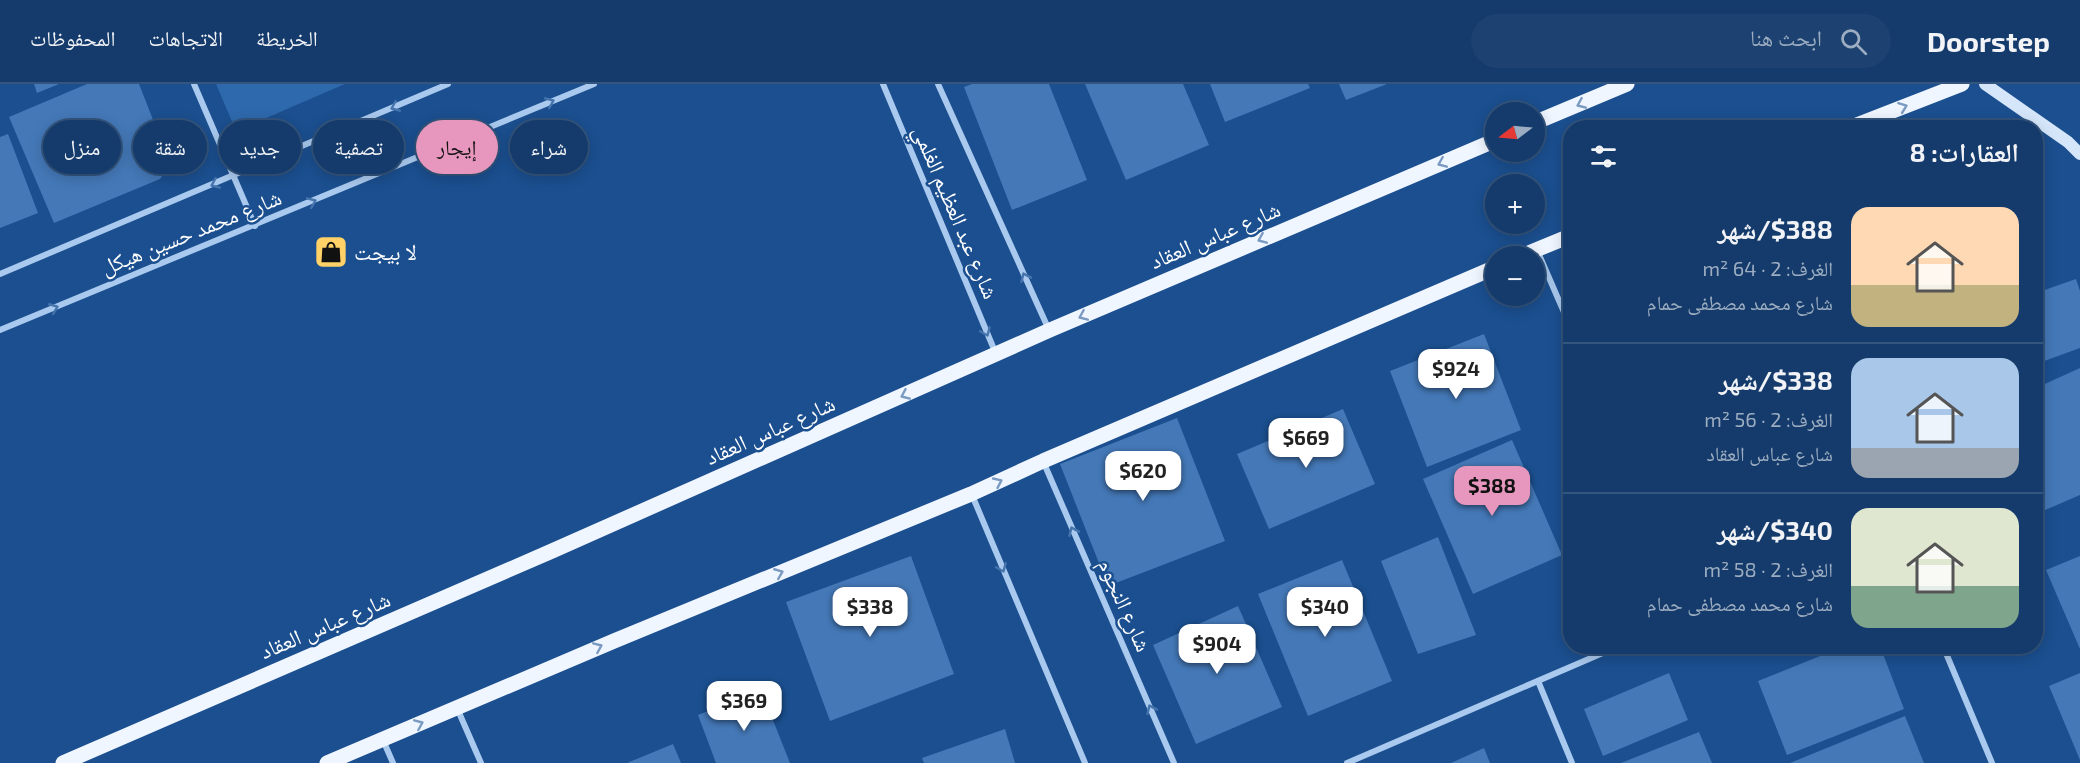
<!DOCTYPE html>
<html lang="ar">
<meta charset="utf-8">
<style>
body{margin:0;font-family:"Exo 2","Noto Naskh Arabic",sans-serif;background:#1d4271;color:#f1f3f6;direction:rtl;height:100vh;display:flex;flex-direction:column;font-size:22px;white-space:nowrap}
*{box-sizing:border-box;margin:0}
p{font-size:20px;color:#9dadc1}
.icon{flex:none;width:33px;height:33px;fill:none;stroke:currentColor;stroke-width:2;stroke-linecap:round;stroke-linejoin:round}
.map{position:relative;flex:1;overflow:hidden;direction:ltr}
.side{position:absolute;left:1563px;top:36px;width:480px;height:534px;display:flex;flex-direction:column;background:#143b6b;border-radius:24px;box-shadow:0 3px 15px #0003,0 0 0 2px #33557e;direction:rtl}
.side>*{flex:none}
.guide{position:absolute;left:18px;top:36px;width:570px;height:54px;direction:rtl;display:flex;gap:12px}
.needle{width:39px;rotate:254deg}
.tools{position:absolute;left:1485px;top:18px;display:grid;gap:12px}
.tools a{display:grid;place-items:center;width:60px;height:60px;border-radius:50%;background:#143b6b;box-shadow:0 3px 15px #0003,0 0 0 2px #33557e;font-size:30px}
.price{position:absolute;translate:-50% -51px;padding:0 14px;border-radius:12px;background:#fff;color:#222;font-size:20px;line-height:39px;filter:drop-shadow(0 2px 3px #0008)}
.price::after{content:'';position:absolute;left:50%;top:36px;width:18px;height:14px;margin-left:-9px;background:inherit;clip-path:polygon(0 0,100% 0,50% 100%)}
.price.on{background:#e797bd;color:#111}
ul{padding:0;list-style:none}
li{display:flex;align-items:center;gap:18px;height:150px;padding:0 24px}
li+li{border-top:2px solid #33557e}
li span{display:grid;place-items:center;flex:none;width:168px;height:120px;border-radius:18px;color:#555}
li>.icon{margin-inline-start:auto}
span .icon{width:72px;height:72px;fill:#fffc;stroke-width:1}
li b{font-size:26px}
h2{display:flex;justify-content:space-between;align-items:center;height:72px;padding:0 24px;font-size:26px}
.pill{padding:0 21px;border-radius:27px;background:#143b6b;box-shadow:0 3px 15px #0003,0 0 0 2px #33557e;font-size:21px;line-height:54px}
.pill.on{background:#e797bd;color:#111}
header{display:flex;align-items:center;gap:36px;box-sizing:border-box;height:84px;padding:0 30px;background:#143b6b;border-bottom:2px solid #33557e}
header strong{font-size:28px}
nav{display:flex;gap:33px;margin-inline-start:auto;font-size:21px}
.search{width:420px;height:54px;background:#1d4271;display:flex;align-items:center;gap:15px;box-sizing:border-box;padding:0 21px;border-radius:33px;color:#9dadc1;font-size:22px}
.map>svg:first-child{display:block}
.green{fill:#2e69ad}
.building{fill:#4478b7}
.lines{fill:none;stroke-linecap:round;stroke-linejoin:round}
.street{stroke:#a9c9ee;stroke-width:6}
.secondary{stroke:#d6e6fa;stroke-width:12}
.primary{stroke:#f0f6ff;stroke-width:15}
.oneway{stroke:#4674ac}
.oneway2{stroke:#7b9ac1}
.labels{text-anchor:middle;stroke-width:5;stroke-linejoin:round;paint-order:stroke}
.street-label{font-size:22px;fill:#fff;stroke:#1b4f8f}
.poi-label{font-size:22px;fill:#fff;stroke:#1b4f8f;text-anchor:start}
</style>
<header>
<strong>Doorstep</strong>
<div class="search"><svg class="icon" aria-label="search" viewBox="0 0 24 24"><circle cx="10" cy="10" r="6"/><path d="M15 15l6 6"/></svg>ابحث هنا</div>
<nav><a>الخريطة</a><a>الاتجاهات</a><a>المحفوظات</a></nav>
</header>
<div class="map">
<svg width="2080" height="679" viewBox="0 0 2080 679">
<rect width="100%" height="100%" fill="#1b4f8f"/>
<polygon class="green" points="216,0 345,0 236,47"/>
<g class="building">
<polygon points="34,0 59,0 37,9"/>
<polygon points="87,0 139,0 168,74 166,87 160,95 54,139 9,33"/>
<polygon points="972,0 1049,0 1087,96 1012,126 964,3"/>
<polygon points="1085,0 1183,0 1209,61 1126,96"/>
<polygon points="1210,0 1308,0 1310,4 1225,38"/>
<polygon points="1339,0 1387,0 1346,16"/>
<polygon points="1938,36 1941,44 1917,44 1917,43"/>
<polygon points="8,50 38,129 0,144 0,53"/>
<polygon points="2076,195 2080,207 2080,264 2036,280 2036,209"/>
<polygon points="1484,250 1521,346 1427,383 1390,287"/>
<polygon points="2080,284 2080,411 2036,430 2036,304"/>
<polygon points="1343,325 1375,400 1269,445 1237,370"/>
<polygon points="1177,334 1225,457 1108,502 1060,380"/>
<polygon points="1512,356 1562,471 1473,510 1423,395"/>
<polygon points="1438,453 1476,551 1418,570 1381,477"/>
<polygon points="911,472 954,590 830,637 786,518"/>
<polygon points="2080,472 2080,565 2046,486"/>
<polygon points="1342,476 1392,597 1308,632 1258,510"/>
<polygon points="1238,522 1282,623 1196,660 1153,561"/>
<polygon points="1845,562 1880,562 1904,625 1787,671 1758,597"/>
<polygon points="1669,589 1688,636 1603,672 1584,625"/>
<polygon points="2080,589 2080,676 2049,602"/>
<polygon points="761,606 790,679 716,679 698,631"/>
<polygon points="1905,632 1924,679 1790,679"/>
<polygon points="1005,645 1015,679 924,679 922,674"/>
<polygon points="1699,648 1712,679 1621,679"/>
<polygon points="673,660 681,679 627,679"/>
<polygon points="1484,664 1490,679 1451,679"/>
</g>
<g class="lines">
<g class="street">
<polyline points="194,0 255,142"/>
<polyline points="883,0 996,270"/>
<polyline points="938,0 1049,246"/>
<polyline points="1537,166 1570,242"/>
<polyline points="0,190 448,0"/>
<polyline points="0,246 594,0"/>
<polyline points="1043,377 1174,679"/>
<polyline points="972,411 1085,679"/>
<polyline points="1943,562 1992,679"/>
<polyline points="1538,597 1572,679"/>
<polyline points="457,624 481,679"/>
<polyline points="383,656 393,679"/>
<polyline points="1347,679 1619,562"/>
</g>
<polyline class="secondary" points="1985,0 2068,58 2080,70"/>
<g class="primary">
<polyline points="1534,39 1627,0"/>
<polyline points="1849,44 1962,0"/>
<polyline points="1521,172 1570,152"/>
<polyline points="63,679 552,467 1050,246 1496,56"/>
<polyline points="327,679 614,557 971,410 1043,377 1496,183"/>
</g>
</g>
<defs><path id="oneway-chevron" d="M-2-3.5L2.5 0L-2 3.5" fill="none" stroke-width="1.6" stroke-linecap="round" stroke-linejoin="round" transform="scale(1.5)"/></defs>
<g class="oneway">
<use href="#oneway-chevron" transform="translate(550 18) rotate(-23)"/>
<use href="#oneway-chevron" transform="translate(395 23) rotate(157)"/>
<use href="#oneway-chevron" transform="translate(215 100) rotate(157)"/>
<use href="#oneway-chevron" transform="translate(312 118) rotate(-23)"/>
<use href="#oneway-chevron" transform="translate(1025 193) rotate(-114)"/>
<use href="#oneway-chevron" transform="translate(54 224) rotate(-22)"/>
<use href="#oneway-chevron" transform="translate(986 248) rotate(67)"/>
<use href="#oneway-chevron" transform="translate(1073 447) rotate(-114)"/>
<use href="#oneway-chevron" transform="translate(1002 484) rotate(67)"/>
<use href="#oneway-chevron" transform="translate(1151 625) rotate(-114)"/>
</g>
<g class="oneway2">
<use href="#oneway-chevron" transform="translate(1581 20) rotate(157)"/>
<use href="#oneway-chevron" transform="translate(1903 23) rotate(-21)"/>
<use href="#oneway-chevron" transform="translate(1442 79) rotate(157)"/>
<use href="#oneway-chevron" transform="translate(1262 155) rotate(157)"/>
<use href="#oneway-chevron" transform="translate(1083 232) rotate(157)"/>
<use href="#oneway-chevron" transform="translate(905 311) rotate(156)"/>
<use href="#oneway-chevron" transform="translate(998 398) rotate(-25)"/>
<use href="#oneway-chevron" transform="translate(779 489) rotate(-22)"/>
<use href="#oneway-chevron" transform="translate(598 563) rotate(-23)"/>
<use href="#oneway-chevron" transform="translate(419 640) rotate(-23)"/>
</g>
<defs>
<symbol id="shop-square" viewBox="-11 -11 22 22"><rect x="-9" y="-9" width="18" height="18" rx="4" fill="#ffd166" stroke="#1b4f8f"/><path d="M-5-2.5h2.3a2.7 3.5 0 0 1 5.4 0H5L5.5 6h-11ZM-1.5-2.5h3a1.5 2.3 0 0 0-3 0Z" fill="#111"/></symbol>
</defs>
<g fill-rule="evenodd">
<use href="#shop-square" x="312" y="149" width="38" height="38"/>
</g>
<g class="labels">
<g class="street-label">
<text transform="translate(956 128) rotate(67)" y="8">شارع عبد العظيم الغلمي</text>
<text transform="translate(191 148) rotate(-22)" y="8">شارع محمد حسين هيكل</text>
<text transform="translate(1215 151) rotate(-23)" y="8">شارع عباس العقاد</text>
<text transform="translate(770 346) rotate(-24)" y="8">شارع عباس العقاد</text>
<text transform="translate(1125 521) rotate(66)" y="8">شارع النجوم</text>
<text transform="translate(325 541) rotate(-23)" y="8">شارع عباس العقاد</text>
</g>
<g class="poi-label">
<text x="354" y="176">لا بيجت</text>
</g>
</g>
</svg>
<div class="tools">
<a><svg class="needle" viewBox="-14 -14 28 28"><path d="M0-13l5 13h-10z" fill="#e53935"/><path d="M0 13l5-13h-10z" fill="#9dadc1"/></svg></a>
<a>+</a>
<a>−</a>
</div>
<b class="price" style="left:1456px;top:316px">$924</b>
<b class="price" style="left:1306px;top:385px">$669</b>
<b class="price" style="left:1143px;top:418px">$620</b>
<b class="price on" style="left:1492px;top:433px">$388</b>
<b class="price" style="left:870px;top:554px">$338</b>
<b class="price" style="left:1325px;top:554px">$340</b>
<b class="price" style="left:1217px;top:591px">$904</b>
<b class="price" style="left:744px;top:648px">$369</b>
<div class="guide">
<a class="pill">شراء</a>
<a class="pill on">إيجار</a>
<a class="pill">تصفية</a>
<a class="pill">جديد</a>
<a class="pill">شقة</a>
<a class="pill">منزل</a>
</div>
<section class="side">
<h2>العقارات: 8<svg class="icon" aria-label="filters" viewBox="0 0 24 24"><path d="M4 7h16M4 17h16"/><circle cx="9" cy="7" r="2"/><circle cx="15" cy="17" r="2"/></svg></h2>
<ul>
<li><span style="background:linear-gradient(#ffd9b3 65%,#c2b280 0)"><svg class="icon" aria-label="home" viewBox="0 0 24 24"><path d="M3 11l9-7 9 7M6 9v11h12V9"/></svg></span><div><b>$388/شهر</b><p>الغرف: 2 · 64 m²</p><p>شارع محمد مصطفى حمام</p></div></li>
<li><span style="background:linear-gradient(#a9c7e8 75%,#9aa5b1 0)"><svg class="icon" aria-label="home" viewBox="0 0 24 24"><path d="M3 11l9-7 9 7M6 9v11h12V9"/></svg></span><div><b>$338/شهر</b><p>الغرف: 2 · 56 m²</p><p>شارع عباس العقاد</p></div></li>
<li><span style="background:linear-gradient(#dfe7d0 65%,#7fa58c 0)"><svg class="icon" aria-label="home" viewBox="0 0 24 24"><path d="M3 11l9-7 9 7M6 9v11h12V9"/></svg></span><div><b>$340/شهر</b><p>الغرف: 2 · 58 m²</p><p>شارع محمد مصطفى حمام</p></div></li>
</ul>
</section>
</div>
